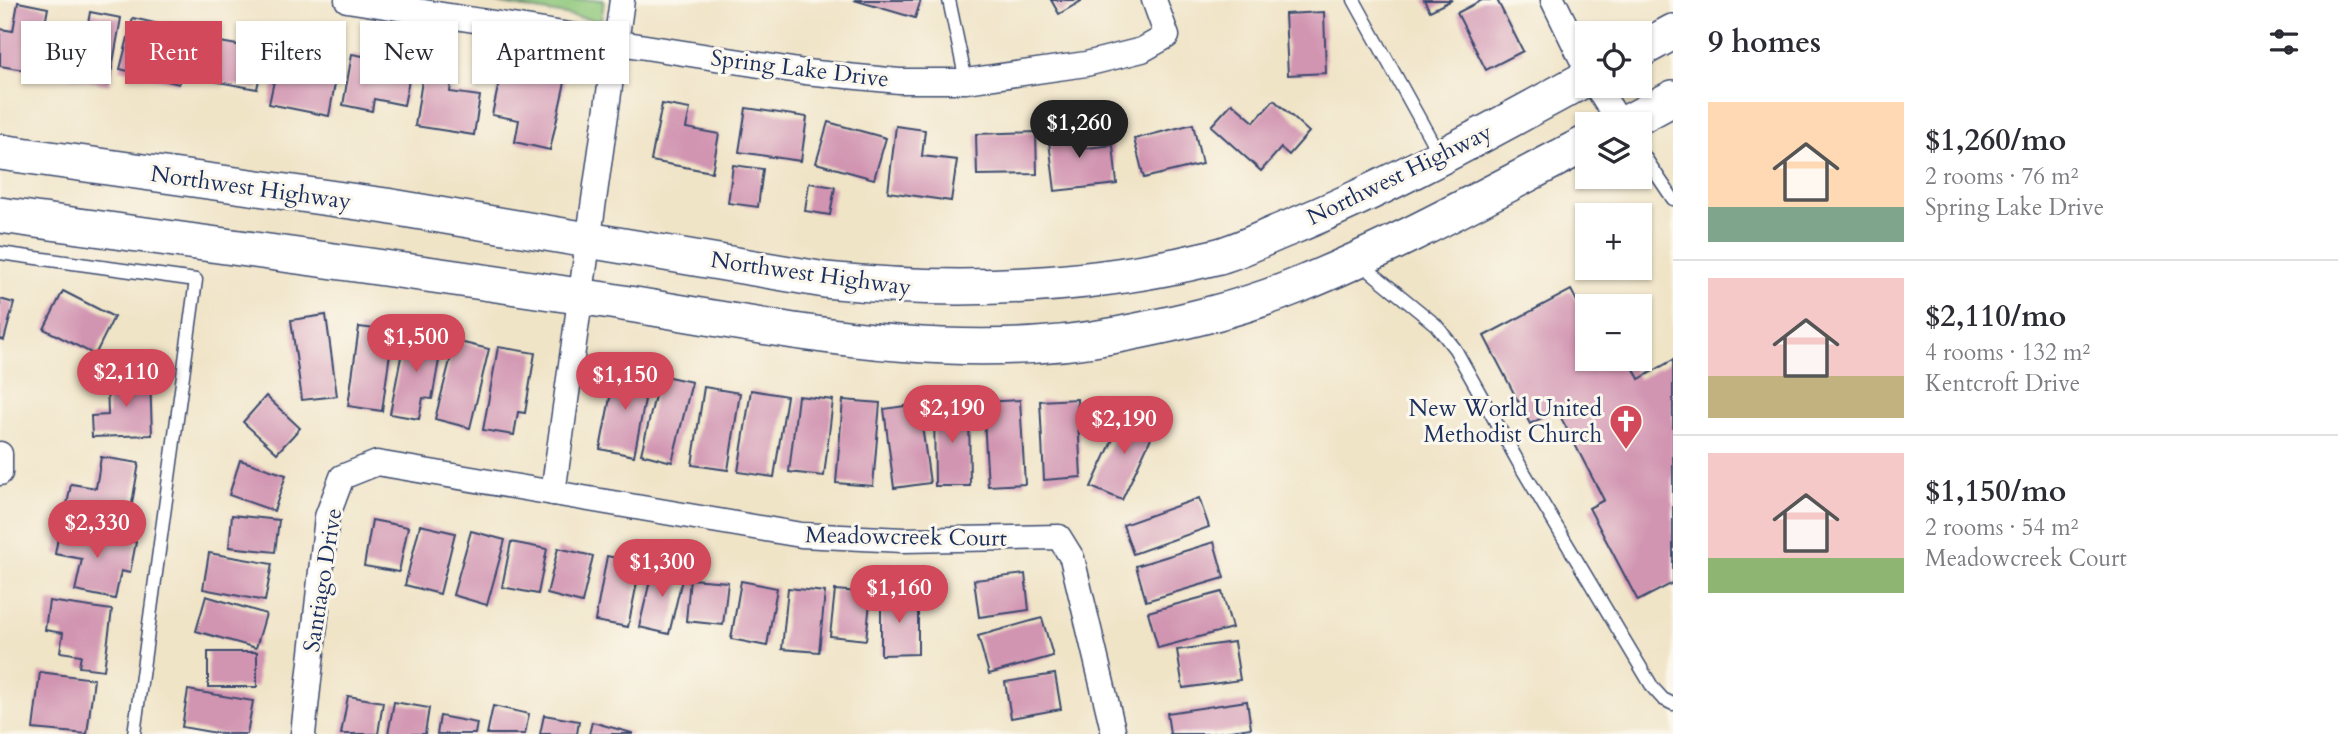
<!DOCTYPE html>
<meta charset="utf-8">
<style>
body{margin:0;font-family:Cardo,serif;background:#f7f7f7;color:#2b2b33;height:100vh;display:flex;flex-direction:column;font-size:26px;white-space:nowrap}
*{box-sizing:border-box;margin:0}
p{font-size:23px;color:#7c7c81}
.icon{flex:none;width:38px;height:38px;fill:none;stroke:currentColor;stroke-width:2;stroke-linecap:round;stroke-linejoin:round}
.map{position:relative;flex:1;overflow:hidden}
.drawer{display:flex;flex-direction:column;background:#fff;width:665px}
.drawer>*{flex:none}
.guide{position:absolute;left:21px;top:21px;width:665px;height:63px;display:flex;gap:14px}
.fabs{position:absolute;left:1575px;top:21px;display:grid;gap:14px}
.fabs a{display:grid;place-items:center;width:77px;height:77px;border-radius:0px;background:#fff;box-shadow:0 2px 5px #0004;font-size:35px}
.price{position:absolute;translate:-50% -60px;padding:0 16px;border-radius:24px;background:#d1495b;color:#fff;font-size:23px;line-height:46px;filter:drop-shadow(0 2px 4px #0008)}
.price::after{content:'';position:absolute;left:50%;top:42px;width:21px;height:16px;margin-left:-10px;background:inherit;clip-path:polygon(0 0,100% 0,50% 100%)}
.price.selected{background:#222;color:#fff}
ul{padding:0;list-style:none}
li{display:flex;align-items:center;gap:21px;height:175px;padding:0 35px}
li+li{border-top:2px solid #e1e1e2}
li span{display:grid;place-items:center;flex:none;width:196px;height:140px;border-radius:0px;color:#555}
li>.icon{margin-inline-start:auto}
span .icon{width:84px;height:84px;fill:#fffc;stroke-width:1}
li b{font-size:30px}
h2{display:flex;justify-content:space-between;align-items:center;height:84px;padding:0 35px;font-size:30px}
.tag{padding:0 24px;border-radius:0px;background:#fff;box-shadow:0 2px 5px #0004;font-size:24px;line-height:63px}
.tag.selected{background:#d1495b;color:#fff}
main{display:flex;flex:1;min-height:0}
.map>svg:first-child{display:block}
.green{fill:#90c77b;stroke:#567b6c;stroke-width:2}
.building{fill:#d194b1}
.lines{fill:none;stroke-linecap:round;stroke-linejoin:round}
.lane-casing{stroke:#3b4a6e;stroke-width:15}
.street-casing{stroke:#3b4a6e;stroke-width:27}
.secondary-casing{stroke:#3b4a6e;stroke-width:38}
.lane{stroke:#fff;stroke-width:12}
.street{stroke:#fff;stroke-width:24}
.secondary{stroke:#fff;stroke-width:35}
.labels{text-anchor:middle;stroke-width:6;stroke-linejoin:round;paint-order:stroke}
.street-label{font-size:23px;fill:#1b2f5e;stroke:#fbf7ec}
.poi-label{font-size:23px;fill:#1b2f5e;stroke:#fbf7ec;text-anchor:end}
</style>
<main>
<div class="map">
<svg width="1673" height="734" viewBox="0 0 1673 734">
<rect width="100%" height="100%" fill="#fbf7ec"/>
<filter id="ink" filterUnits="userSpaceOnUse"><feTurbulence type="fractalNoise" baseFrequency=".0143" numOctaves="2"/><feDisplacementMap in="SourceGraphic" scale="14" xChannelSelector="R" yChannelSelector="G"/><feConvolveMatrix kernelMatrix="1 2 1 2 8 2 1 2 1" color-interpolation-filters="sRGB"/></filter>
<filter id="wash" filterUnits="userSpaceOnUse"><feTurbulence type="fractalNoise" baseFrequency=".00686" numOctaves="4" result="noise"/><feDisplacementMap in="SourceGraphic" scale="28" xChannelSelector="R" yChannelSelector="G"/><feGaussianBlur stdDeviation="1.57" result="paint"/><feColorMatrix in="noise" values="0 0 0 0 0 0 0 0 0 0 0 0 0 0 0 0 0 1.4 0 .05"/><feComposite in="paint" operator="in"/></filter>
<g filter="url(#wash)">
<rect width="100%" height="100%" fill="#f0e4c7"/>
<polygon class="green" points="479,0 604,0 601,21"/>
<g id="blocks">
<g class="building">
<polygon points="854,0 921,0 915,18"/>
<polygon points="1051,0 1083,0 1059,14"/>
<polygon points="1424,0 1452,0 1430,11"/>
<polygon points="1482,0 1497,0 1523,51 1486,70 1457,13"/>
<polygon points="18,2 48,8 36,72 0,66 0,29 13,31"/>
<polygon points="90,12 121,18 109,85 49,73 56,36 85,42"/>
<polygon points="1324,12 1326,73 1288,75 1285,14"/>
<polygon points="133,18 193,32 179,84 120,69"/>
<polygon points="203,39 265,50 257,89 196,78"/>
<polygon points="311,45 341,51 329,116 269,104 277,67 306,72"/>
<polygon points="352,54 412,65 404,105 374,99 372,111 343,105"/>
<polygon points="425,61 453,66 450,92 480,96 474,135 415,126"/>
<polygon points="502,68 565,82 550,150 515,142 519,120 492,115"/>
<polygon points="1274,100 1309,132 1289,155 1281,148 1261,171 1211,126 1232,103 1254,122"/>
<polygon points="662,104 690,109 686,128 719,134 712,172 651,161"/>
<polygon points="746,108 807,117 801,161 739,152"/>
<polygon points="1076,121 1079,149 1113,145 1117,184 1055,191 1047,125"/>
<polygon points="828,122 886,138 874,179 816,163"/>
<polygon points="1193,124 1202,164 1144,178 1134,139"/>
<polygon points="896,126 925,130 922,156 957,160 951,201 888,192"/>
<polygon points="1036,132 1037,174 977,175 976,134"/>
<polygon points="733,165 763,169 758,207 728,203"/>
<polygon points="809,183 835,187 830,215 805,211"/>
<polygon points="1571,290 1587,320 1587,359 1629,359 1639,379 1673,360 1673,583 1638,601 1589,508 1604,500 1557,410 1530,424 1484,336"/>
<polygon points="63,291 114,317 95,355 44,329"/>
<polygon points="0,299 14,303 4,340 0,339"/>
<polygon points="326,315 337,396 302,400 291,320"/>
<polygon points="359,327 393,331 382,411 348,406"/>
<polygon points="406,331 443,338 432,399 423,398 419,419 390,414"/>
<polygon points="455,341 489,349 470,428 435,419"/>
<polygon points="498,347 535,353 525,413 518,412 514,435 483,430"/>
<polygon points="616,367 650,374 634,456 600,449"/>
<polygon points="660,375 692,382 672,462 641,454"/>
<polygon points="150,376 152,435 92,437 91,416 108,415 107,378"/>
<polygon points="704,387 740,393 728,470 692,465"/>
<polygon points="751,390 787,396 774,477 738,472"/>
<polygon points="266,396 300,428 277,453 243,422"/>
<polygon points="798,396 833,400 824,476 789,472"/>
<polygon points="1077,399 1081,477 1044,480 1040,401"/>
<polygon points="843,400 880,403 873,486 836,483"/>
<polygon points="1020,400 1025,484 988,486 983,402"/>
<polygon points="934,403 969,403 970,486 935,486"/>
<polygon points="919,404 930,483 894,488 884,409"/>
<polygon points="1126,411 1157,425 1122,500 1091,487"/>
<polygon points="101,457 139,463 129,521 66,510 71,484 96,488"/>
<polygon points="240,460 286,475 274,511 229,495"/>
<polygon points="1199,498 1209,527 1133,554 1123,525"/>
<polygon points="232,515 279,520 275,552 229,547"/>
<polygon points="372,520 408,527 399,572 364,566"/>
<polygon points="420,525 455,533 440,594 405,585"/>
<polygon points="60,527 136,542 130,573 121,571 115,599 75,591 82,559 55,554"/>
<polygon points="471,531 505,540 487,605 453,595"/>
<polygon points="511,542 547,549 538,594 502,587"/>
<polygon points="1214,542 1224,578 1146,601 1136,566"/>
<polygon points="558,548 593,556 582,603 547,594"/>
<polygon points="209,553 272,564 265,601 203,589"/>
<polygon points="607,556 641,563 628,627 595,621"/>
<polygon points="654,564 684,571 669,634 639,627"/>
<polygon points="1025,574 1029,610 979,617 974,580"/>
<polygon points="690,579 728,582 723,625 686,621"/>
<polygon points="741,581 777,588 767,646 731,639"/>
<polygon points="788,588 825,592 819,652 782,649"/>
<polygon points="835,590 871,593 866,640 830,636"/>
<polygon points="1222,592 1232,628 1158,648 1148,612"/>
<polygon points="881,595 918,595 918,654 881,655"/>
<polygon points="206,596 266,614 256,648 196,631"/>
<polygon points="49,601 112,610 104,670 79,667 81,655 60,652 63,633 45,630"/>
<polygon points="1042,618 1053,656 989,674 978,636"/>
<polygon points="1234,642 1240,680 1183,688 1177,650"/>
<rect x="208" y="652" width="49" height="35"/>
<polygon points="40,672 94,679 87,734 33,729"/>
<polygon points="1055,674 1061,709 1011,718 1005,682"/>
<polygon points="188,690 253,701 247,734 222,734 182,727"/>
<polygon points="348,696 383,702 378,734 341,734"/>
<polygon points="1247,701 1251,728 1210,734 1170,734 1167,713"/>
<polygon points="394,702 429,708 425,734 388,734"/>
<polygon points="493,706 529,714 525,734 487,734"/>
<polygon points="544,715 579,721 577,734 540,734"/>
<polygon points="440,716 477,723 475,734 437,734"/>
<polygon points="592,722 632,733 632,734 589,734"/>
</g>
</g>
</g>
<g filter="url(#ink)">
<use href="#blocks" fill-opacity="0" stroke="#3b4a6e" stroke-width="2"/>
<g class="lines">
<defs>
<g id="lane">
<polyline points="949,0 966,81"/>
<polyline points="1354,0 1440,156"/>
<polyline points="1640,150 1673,199"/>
<polyline points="0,253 196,280 134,734"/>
<polyline points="1359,262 1436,325 1455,349 1521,467 1653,688 1663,699 1673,704"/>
</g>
<g id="street">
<polyline points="347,0 805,72 899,81 966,81 1086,64 1142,50 1167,36 1154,0"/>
<polyline points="1553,0 1587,70"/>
<polyline points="1596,86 1621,124"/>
<polyline points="0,454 0,473"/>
<polyline points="553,493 622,0"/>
<polyline points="303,734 327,517 342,477 377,463 801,535 903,540 1059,537 1072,558 1114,734"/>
</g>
<g id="secondary">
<polyline points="1640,50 1673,32"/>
<polyline points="1625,124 1673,98"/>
<path d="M 0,152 L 386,206 L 825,280 C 955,293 1087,289 1215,257 C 1240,251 1265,237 1289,228 C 1392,186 1489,131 1587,78"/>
<path d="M 0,215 C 193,242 386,267 578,296 C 755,322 938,369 1117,335 C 1179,323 1241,309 1299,285 C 1398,245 1492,192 1587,143"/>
</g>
</defs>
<use href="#lane" class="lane-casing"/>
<use href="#street" class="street-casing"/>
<use href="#secondary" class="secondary-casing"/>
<use href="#lane" class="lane"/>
<use href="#street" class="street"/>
<use href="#secondary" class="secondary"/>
</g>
</g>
<defs>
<symbol id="church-pin" viewBox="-11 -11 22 30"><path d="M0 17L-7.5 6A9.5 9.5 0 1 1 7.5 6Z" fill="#d1495b" stroke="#fbf7ec"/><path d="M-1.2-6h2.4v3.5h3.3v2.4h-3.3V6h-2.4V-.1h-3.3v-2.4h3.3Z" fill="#fff"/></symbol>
</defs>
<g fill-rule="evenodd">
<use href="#church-pin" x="1607" y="402" width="38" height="52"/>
</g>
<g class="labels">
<g class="street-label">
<text transform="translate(800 68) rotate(7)" y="8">Spring Lake Drive</text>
<text transform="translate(1399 174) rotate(-26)" y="8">Northwest Highway</text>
<text transform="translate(251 187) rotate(8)" y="8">Northwest Highway</text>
<text transform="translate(811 273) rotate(8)" y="8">Northwest Highway</text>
<text transform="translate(906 536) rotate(1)" y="8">Meadowcreek Court</text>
<text transform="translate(322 580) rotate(-81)" y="8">Santiago Drive</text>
</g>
<g class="poi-label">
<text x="1602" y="416">New World United<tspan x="1602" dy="26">Methodist Church</tspan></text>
</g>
</g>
</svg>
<div class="fabs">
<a><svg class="icon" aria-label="locate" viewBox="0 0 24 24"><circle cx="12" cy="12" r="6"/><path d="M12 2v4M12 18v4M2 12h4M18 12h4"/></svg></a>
<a><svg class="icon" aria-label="layers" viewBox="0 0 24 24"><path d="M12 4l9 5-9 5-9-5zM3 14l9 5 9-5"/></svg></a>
<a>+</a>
<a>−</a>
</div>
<b class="price selected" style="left:1079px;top:160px">$1,260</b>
<b class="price" style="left:416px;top:374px">$1,500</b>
<b class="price" style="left:126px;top:409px">$2,110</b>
<b class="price" style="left:625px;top:412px">$1,150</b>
<b class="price" style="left:952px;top:445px">$2,190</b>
<b class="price" style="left:1124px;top:456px">$2,190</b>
<b class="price" style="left:97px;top:560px">$2,330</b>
<b class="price" style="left:662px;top:599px">$1,300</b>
<b class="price" style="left:899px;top:625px">$1,160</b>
<div class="guide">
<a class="tag">Buy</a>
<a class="tag selected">Rent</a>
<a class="tag">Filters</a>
<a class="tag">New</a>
<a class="tag">Apartment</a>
</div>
</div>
<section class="drawer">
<h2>9 homes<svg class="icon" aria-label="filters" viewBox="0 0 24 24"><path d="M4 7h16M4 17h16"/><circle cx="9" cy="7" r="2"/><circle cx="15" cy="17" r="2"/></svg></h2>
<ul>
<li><span style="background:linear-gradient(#ffd9b3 75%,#7fa58c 0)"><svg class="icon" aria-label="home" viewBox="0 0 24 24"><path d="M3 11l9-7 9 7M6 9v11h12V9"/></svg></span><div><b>$1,260/mo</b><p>2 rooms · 76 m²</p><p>Spring Lake Drive</p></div></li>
<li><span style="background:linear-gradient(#f6c9c9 70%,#c2b280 0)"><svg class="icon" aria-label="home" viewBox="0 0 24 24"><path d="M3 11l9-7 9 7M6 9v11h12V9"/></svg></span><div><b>$2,110/mo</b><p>4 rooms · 132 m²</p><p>Kentcroft Drive</p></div></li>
<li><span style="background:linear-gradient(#f6c9c9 75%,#8fb573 0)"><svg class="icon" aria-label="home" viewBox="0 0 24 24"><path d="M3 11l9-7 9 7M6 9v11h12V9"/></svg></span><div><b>$1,150/mo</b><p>2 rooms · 54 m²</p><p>Meadowcreek Court</p></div></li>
</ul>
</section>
</main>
